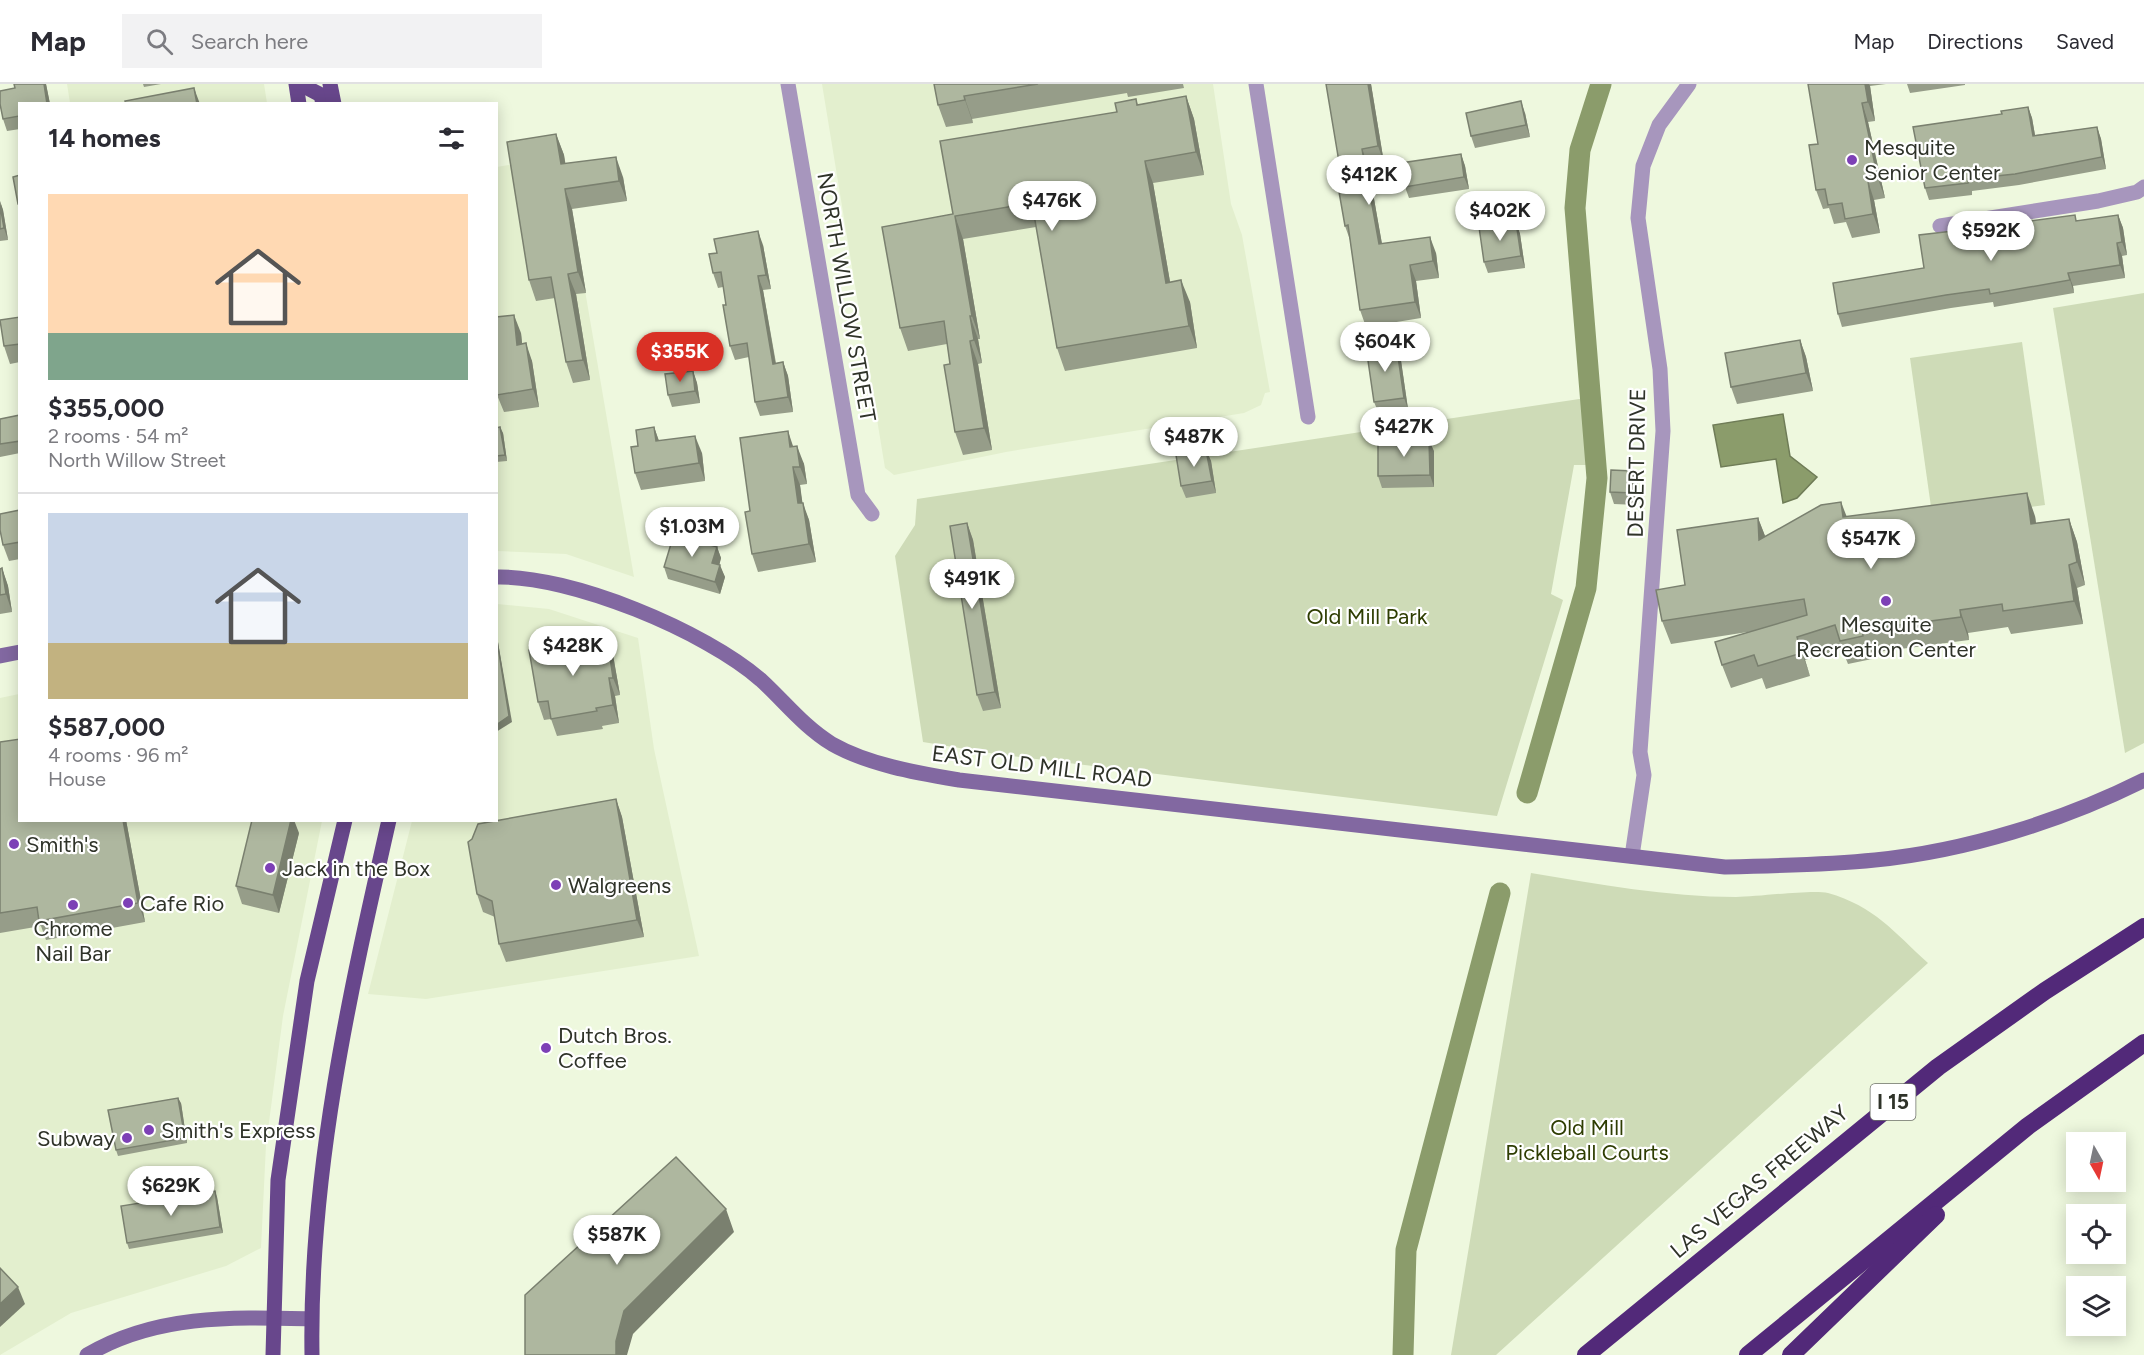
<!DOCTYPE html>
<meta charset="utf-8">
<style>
body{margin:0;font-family:Figtree,sans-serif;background:#f2f2f3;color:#2b2b33;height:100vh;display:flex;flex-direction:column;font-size:22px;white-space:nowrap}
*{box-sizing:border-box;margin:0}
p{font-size:20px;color:#7c7c81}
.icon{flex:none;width:33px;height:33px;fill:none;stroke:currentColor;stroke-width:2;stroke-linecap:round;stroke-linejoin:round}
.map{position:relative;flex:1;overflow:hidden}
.drawer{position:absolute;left:18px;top:18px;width:480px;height:720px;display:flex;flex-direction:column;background:#fff;border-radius:0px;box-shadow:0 3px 15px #0003}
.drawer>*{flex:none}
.needle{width:39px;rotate:171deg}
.fabs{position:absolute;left:2066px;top:1048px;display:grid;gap:12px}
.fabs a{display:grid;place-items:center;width:60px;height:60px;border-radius:0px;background:#fff;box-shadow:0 3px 15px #0003;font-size:30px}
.price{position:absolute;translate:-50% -51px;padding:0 14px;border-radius:21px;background:#fff;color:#222;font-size:20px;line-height:39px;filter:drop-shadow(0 2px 3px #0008)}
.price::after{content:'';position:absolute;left:50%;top:36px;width:18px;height:14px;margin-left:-9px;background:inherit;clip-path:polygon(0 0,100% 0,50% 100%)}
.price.active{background:#d93025;color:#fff}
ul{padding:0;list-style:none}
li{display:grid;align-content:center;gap:12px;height:318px;padding:0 30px}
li+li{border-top:2px solid #e1e1e2}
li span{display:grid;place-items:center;height:186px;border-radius:0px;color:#555}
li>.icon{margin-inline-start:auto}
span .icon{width:108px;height:108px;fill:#fffc;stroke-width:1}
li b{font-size:26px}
h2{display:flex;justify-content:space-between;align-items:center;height:72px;padding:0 30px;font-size:26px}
header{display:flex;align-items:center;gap:36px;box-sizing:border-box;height:84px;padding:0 30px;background:#fff;border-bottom:2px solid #e1e1e2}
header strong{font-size:28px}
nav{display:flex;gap:33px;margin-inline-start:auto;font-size:21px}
.search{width:420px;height:54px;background:#f2f2f3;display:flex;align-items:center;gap:15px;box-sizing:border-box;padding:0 21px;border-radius:0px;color:#7c7c81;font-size:22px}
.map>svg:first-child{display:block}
.built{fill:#e3efce}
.green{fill:#cedbb7}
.water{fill:#8b9c6b;stroke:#6f7c57;stroke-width:1.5}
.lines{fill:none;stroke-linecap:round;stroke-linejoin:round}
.canal{stroke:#8b9c6b;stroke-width:21}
.street{stroke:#a796bd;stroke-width:15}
.secondary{stroke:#8268a1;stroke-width:15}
.primary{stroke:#68478c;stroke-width:15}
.highway{stroke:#522979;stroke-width:18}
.wall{fill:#969d89}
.shaded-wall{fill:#7a806f}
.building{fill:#aeb79f;stroke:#7a806f;stroke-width:1.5}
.poi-dot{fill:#7d40b6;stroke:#fff;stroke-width:2}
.labels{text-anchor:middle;stroke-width:4.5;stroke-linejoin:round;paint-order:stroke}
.shield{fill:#fff;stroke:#6d7069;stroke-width:1.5}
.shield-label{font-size:21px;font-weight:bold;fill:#2f3329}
.poi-label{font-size:22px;fill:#2f3329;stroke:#fff;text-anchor:start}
.street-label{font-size:22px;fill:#2f3329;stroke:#fff}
.park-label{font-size:22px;fill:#2e3d02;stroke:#fff}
</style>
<header>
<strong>Map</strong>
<div class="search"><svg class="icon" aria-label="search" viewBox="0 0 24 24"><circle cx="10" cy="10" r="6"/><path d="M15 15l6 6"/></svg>Search here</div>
<nav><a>Map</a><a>Directions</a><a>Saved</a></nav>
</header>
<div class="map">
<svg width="2144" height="1271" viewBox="0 0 2144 1271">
<rect width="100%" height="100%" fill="#eef8de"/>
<g class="built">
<polygon points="67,0 264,0 267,19 70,19"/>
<polygon points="822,0 1213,0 1231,120 1242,151 1270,308 1265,309 1261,321 1244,329 1006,368 894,391 889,387 885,384"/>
<polygon points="562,72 634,493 566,470 497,467 497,83"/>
<polygon points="497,520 549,525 638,554 654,665 699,872 426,915 368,910 412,737 496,736"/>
<polygon points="19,610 20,736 322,737 283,932 266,1061 261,1164 226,1182 71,1229 0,1271 0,614"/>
</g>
<g class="green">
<polygon points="2144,209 2144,659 2125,669 2053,224"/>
<polygon points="2022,258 2045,421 1933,437 1910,274"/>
<polygon points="1586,314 1590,381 1574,381 1551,510 1563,516 1497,732 996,670 923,658 895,472 915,441 917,415"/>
<path d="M 1531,789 C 1599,800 1667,813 1736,813 C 1758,813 1812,805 1828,809 C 1874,822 1894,848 1928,879 L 1496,1271 L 1451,1271 Z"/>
</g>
<polygon class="water" points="1783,330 1790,372 1817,393 1797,414 1783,419 1776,375 1721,383 1713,341"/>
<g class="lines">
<g class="canal">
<polyline points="1527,709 1586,504 1597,394 1575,124 1580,66 1601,0"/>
<polyline points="1403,1271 1406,1166 1500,809"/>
</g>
<g class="street">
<polyline points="788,0 858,411 872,430"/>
<polyline points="1256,0 1308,333"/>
<polyline points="1940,142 2098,117 2137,108 2144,103"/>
<polyline points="1632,772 1644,691 1640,668 1663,347 1660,285 1638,134 1643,82 1659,41 1689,0"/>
</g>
<g class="secondary">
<path d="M 496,493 C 571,491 705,547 761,596 C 785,618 803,642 832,660 C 869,681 918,689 959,696 L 1725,783 C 1775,782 1825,781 1875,776 C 1966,767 2062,737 2144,696"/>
<polyline points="0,572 20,568"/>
<path d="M 87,1271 C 156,1230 234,1233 311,1235"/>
</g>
<g class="primary">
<polyline points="296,0 299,20"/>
<polyline points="300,0 321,11 323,20"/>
<polyline points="330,0 334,20"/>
<polyline points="273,1271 278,1096 307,897 345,736"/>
<path d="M 312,1271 C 309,1090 349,912 389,736"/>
</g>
<g class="highway">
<polyline points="1586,1271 1938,983 2045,907 2144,843"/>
<polyline points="1748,1271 2028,1042 2144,959"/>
<polyline points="1791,1271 1936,1131"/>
</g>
</g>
<g class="wall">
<polygon points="14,0 46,0 50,20 20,20 20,45 7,47 3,35 0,20 0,7 15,4"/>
<polygon points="143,0 161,0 144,3"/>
<polygon points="934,0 1183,0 1184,4 1128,13 1127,9 972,35 973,39 946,43 938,21"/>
<polygon points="1326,0 1371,0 1384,79 1368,81 1382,160 1436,169 1439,194 1416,197 1421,234 1366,243 1360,226 1350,156 1345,142 1340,84"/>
<polygon points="1808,0 1886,0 1870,2 1875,37 1868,38 1885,114 1874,116 1880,149 1852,154 1846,138 1834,140 1829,124 1823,125 1816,106 1818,60"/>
<polygon points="1907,0 1965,0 1965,1 1910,9"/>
<polygon points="1186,12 1194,35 1204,91 1153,99 1170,198 1190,218 1197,264 1065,287 1057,264 1036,143 963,155 980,255 978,255 982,279 978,280 992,366 963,371 955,348 950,280 947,260 908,267 900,244 953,130 1136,15 1138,21"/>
<polygon points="2028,23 2032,34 2035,51 2097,43 2101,55 2106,85 2019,101 1972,107 1972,111 1929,116 1925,104 2002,30"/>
<polygon points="1525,29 1530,53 1475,64 1471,52"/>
<polygon points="556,50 564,71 565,80 623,93 627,117 572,125 586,209 576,210 590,296 573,299 566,278 555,214 536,217 529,196"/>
<polygon points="1461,70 1465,82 1469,105 1409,114 1405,103"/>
<polygon points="0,117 3,126 8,156 0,157"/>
<polygon points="2118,131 2123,144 2127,171 2122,172 2125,194 2073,202 2074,209 1994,223 1993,218 1951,224 1842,243 1838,230 1924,184 1979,144 1982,151 2015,147"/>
<polygon points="1516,138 1520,150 1525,184 1488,189 1484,178"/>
<polygon points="763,161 771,205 763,206 776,279 783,278 788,292 793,328 760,332 755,318 749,273 735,276 730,262 726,221 723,203 718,204 713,189"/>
<polygon points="20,233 20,278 10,280 4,262"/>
<polygon points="521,249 522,260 532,277 539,323 504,328 497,311"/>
<polygon points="1800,256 1806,273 1813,307 1737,320 1731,303"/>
<polygon points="1400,270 1408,325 1379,330 1374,318"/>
<polygon points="693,287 697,299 700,319 672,323 668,311"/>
<polygon points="20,331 20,369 0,373 0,335"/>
<polygon points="654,343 659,357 702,369 705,397 641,406 635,389 638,362"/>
<polygon points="496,344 503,349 507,377 496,378"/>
<polygon points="794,363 804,380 807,400 800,401 802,419 809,436 816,478 758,488 752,470 750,427"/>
<polygon points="1206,366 1211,377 1216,409 1186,414 1181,402"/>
<polygon points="1434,367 1434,403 1382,404 1378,392"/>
<polygon points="1638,398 1637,421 1614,420 1610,408"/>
<polygon points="20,426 20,475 9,477 3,461"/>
<polygon points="2035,432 2036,439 2069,435 2077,458 2085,501 2077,504 2083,540 2011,550 2008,543 1968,549 1969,556 1870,569 1872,575 1848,580 1842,565 1805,576 1810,592 1766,605 1762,594 1731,604 1722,581 1754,547 1671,560 1662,537 1685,501 1758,434 1765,452 1847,433"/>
<polygon points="967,439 973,456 1001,624 983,627 977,611"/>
<polygon points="717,463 721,474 719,481 725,493 720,510 668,495 664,483"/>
<polygon points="2,484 8,502 12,528 0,530 0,485"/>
<polygon points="613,571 620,611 615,612 619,639 602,642 603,645 557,652 551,635 544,636 538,618"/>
<polygon points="0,658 126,736 145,838 46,856 41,842 0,849"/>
<polygon points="616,715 622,733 644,853 506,878 499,860 495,833 483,828 477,810"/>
<polygon points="299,749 279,829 242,820 236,802"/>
<polygon points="181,1019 187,1059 118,1072 116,1066"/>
<polygon points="217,1113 223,1149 129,1165 127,1159"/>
</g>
<g class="shaded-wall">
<polygon points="44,0 46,0 50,20 47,20"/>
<polygon points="1368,0 1371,0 1384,79 1378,62"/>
<polygon points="1865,0 1869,0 1870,2 1875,37 1868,18"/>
<polygon points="194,4 200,20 197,20"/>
<polygon points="964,12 972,35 973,39 965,16"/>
<polygon points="1186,12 1194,35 1204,91 1196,68"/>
<polygon points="1521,17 1525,29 1530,53 1526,41"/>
<polygon points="1862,19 1868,38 1885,114 1878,95"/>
<polygon points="2028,23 2032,34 2037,63 2033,52"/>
<polygon points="2097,43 2101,55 2106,85 2102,73"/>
<polygon points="556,50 564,71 569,101 561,80"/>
<polygon points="1362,65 1368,81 1385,177 1379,160"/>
<polygon points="1461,70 1465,82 1469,105 1464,93"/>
<polygon points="616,73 623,93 627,117 619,97"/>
<polygon points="1145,77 1153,99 1174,221 1166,199"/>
<polygon points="1868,97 1874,116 1880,149 1873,130"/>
<polygon points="565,105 572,125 586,209 578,188"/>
<polygon points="0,117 3,126 8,156 4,144"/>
<polygon points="2118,131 2123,144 2127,171 2122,158"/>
<polygon points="955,132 963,155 980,255 972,232"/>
<polygon points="1516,138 1520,150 1525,184 1521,172"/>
<polygon points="758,147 763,161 771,205 766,191"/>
<polygon points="1430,153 1436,169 1439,194 1433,177"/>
<polygon points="2117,159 2122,172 2125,194 2120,181"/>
<polygon points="1410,181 1416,197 1421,234 1415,218"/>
<polygon points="2068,189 2073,202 2074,209 2070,196"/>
<polygon points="568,190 576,210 590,296 583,276"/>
<polygon points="758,192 763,206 778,294 773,280"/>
<polygon points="1181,196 1190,218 1197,264 1189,242"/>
<polygon points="514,231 521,249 524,278 517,261"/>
<polygon points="970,232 978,255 982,279 974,256"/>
<polygon points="1800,256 1806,273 1813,307 1806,289"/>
<polygon points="970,257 978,280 992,366 984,344"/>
<polygon points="526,259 532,277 539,323 533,305"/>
<polygon points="1396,259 1400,270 1408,325 1404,314"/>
<polygon points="783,278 788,292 793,328 788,313"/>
<polygon points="693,287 697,299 700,319 695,307"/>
<polygon points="500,343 503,349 507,377 505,371"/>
<polygon points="654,343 660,360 656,357"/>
<polygon points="788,347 794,365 790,363"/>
<polygon points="695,352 702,369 705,397 699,379"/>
<polygon points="1429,356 1434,367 1434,403 1430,391"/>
<polygon points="797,362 804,380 807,400 800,383"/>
<polygon points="1206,366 1211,377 1216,409 1212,397"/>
<polygon points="793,383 800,401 805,437 798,419"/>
<polygon points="1633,387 1638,398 1637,421 1632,409"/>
<polygon points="2027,409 2035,432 2039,463 2031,440"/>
<polygon points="1841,418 1850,441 1843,433"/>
<polygon points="803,419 809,436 816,478 809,460"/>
<polygon points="1758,434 1767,457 1759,456"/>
<polygon points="2069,435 2077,458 2085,501 2077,478"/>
<polygon points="967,439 973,456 1001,624 995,608"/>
<polygon points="717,463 721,474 717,491 712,479"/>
<polygon points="720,481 725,493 720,510 715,498"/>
<polygon points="2069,481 2077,504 2083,540 2074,517"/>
<polygon points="2,484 8,502 12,528 6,510"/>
<polygon points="1960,526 1968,549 1969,556 1961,533"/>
<polygon points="496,547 512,638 496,648"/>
<polygon points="607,553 613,571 620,611 613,594"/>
<polygon points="1797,553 1805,576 1810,592 1802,569"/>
<polygon points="609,594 615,612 619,639 613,621"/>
<polygon points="616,715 622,733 644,853 637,836"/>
<polygon points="123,736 126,736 145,838 138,819"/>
<polygon points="291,736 294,736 299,749 279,829 273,811"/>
<polygon points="178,1014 181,1019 187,1059 185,1054"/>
<polygon points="215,1107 217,1113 223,1149 220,1143"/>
<polygon points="726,1125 734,1148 633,1250 627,1271 616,1271 616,1257 624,1227"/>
<polygon points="18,1203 25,1220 0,1243 0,1220"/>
</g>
<g class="building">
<polygon points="14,0 44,0 47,20 20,20 20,34 19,32 3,35 0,20 0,7 15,4"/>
<polygon points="934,0 1038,0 964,12 965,16 938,21"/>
<polygon points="1326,0 1368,0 1378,62 1362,65 1379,160 1430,153 1433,177 1410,181 1415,218 1360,226 1348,141 1345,142 1335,85 1340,84"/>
<polygon points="1808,0 1865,0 1868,18 1862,19 1878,95 1868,97 1873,130 1845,135 1842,119 1828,121 1825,105 1816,106 1809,61 1818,60"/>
<polygon points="194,4 197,20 126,20 125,17"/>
<polygon points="1186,12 1196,68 1145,77 1166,199 1181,196 1189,242 1057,264 1032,119 955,132 972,232 970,232 974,256 970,257 984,344 955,348 944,281 950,280 944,237 900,244 882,143 953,130 940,57 1117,28 1115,19 1136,15 1137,21"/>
<polygon points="1521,17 1526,41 1471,52 1466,29"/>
<polygon points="2028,23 2033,52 2097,43 2102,73 2015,90 1968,95 1968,99 1925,104 1913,43 2002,30 2001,27"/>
<polygon points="556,50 561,80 616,73 619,97 565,105 578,188 568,190 583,276 566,278 551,193 529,196 507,58"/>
<polygon points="1461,70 1464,93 1405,103 1401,79"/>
<polygon points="20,91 20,120 18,120 13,93"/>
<polygon points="0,121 4,144 0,145"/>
<polygon points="2075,131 2076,137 2118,131 2122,158 2117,159 2120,181 2068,189 2070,196 1990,210 1989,205 1946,211 1838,230 1833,199 1924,184 1919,151 1979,144 1980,152 2015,147 2014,139"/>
<polygon points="1516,138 1521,172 1484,178 1479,143"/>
<polygon points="758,147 766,191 758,192 773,280 783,278 788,313 755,318 747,259 730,262 723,221 726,221 721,188 713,189 709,170 717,169 714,155"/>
<polygon points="514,231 517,261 526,259 533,305 497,311 496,305 496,233"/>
<polygon points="20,233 20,260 4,262 0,236"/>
<polygon points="1800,256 1806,289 1731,303 1725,269"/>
<polygon points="1396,259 1404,314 1374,318 1366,263"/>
<polygon points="693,287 695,307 668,311 665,290"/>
<polygon points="20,331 20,357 0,360 0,335"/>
<polygon points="500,343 505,371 496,372 496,344"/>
<polygon points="654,343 656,357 695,352 699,379 635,389 631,363 638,362 636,346"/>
<polygon points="788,347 790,363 797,362 800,383 793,383 798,419 803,419 809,460 752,470 745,428 750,427 740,354"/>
<polygon points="1378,356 1429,356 1430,391 1378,392"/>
<polygon points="1206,366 1212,397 1181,402 1176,371"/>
<polygon points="1611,386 1633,387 1632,409 1610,408"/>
<polygon points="2027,409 2031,440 2069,435 2077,478 2069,481 2074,517 2003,527 2002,520 1960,526 1961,533 1862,546 1863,552 1840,557 1835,541 1797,553 1802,569 1758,582 1754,571 1722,581 1715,558 1807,531 1804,515 1662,537 1656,506 1685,501 1677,446 1758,434 1759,456 1821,421 1841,418 1843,433"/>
<polygon points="20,426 20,458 3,461 0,446 0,430"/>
<polygon points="967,439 995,608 977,611 950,442"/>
<polygon points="674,450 717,463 712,479 720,481 715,498 664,483"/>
<polygon points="2,484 6,510 0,511 0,485"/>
<polygon points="496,550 509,632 496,641"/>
<polygon points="607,553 613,594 609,594 613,621 596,624 597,627 551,635 548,617 538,618 529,566"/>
<polygon points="20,655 20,736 123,736 138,819 39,837 37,823 0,829 0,658"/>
<polygon points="616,715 637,836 499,860 492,817 477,810 468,758 472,755 478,740"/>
<polygon points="252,736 291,736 273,811 236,802"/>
<polygon points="178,1014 185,1054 116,1066 108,1026"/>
<polygon points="676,1073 726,1125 624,1227 616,1257 616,1271 525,1271 525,1211"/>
<polygon points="215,1107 220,1143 127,1159 121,1122"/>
<polygon points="0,1184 18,1203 0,1220"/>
</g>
<g class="poi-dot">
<circle cx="1852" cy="76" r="6"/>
<circle cx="1886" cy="517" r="6"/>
<circle cx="14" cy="760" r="6"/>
<circle cx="270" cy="784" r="6"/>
<circle cx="556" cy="801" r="6"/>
<circle cx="128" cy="819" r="6"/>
<circle cx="73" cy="821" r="6"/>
<circle cx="546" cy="964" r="6"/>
<circle cx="149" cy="1046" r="6"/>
<circle cx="127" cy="1054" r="6"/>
</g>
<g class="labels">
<rect class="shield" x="1870.5" y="1000" width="45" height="36" rx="4.5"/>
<g class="shield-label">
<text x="1893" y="1025">I 15</text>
</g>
<g class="poi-label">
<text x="1864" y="71">Mesquite<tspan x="1864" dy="25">Senior Center</tspan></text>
<text x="1886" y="548" text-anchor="middle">Mesquite<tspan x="1886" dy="25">Recreation Center</tspan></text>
<text x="26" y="768">Smith's</text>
<text x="282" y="792">Jack in the Box</text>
<text x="568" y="809">Walgreens</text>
<text x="140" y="827">Cafe Rio</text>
<text x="73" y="852" text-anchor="middle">Chrome<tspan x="73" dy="25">Nail Bar</tspan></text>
<text x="558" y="959">Dutch Bros.<tspan x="558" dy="25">Coffee</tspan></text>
<text x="161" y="1054">Smith's Express</text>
<text x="115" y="1062" text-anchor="end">Subway</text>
</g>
<g class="street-label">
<text transform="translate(847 213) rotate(80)" y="8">NORTH WILLOW STREET</text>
<text transform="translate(1636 379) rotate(-89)" y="8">DESERT DRIVE</text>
<text transform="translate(1042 682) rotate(7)" y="8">EAST OLD MILL ROAD</text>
<text transform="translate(1759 1097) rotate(-40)" y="8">LAS VEGAS FREEWAY</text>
</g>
<g class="park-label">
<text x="1367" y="540">Old Mill Park</text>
<text x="1587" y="1051">Old Mill<tspan x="1587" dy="25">Pickleball Courts</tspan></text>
</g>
</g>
</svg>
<div class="fabs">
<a><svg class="needle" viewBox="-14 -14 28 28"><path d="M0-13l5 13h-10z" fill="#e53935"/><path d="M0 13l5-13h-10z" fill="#7c7c81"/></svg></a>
<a><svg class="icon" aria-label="locate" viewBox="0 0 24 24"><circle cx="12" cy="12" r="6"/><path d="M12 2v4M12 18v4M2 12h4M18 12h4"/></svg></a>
<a><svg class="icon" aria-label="layers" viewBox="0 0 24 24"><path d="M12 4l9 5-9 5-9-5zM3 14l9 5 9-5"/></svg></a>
</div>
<b class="price" style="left:1369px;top:122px">$412K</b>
<b class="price" style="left:1052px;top:148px">$476K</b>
<b class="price" style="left:1500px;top:158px">$402K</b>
<b class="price" style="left:1991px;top:178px">$592K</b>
<b class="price" style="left:1385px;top:289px">$604K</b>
<b class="price active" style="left:680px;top:299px">$355K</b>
<b class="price" style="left:1404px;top:374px">$427K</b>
<b class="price" style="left:1194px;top:384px">$487K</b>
<b class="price" style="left:692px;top:474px">$1.03M</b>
<b class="price" style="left:1871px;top:486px">$547K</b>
<b class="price" style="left:972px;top:526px">$491K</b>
<b class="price" style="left:573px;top:593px">$428K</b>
<b class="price" style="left:171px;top:1133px">$629K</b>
<b class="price" style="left:617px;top:1182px">$587K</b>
<section class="drawer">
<h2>14 homes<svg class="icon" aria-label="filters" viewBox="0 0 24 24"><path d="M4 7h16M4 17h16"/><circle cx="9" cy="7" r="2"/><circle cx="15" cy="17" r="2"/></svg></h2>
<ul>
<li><span style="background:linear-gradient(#ffd9b3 75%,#7fa58c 0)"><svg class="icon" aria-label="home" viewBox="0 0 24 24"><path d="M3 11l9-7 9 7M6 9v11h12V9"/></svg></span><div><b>$355,000</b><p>2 rooms · 54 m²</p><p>North Willow Street</p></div></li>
<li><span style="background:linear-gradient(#c9d6e8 70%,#c2b280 0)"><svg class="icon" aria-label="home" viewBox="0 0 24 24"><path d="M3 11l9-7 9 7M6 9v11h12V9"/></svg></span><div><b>$587,000</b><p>4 rooms · 96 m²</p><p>House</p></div></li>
</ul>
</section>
</div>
